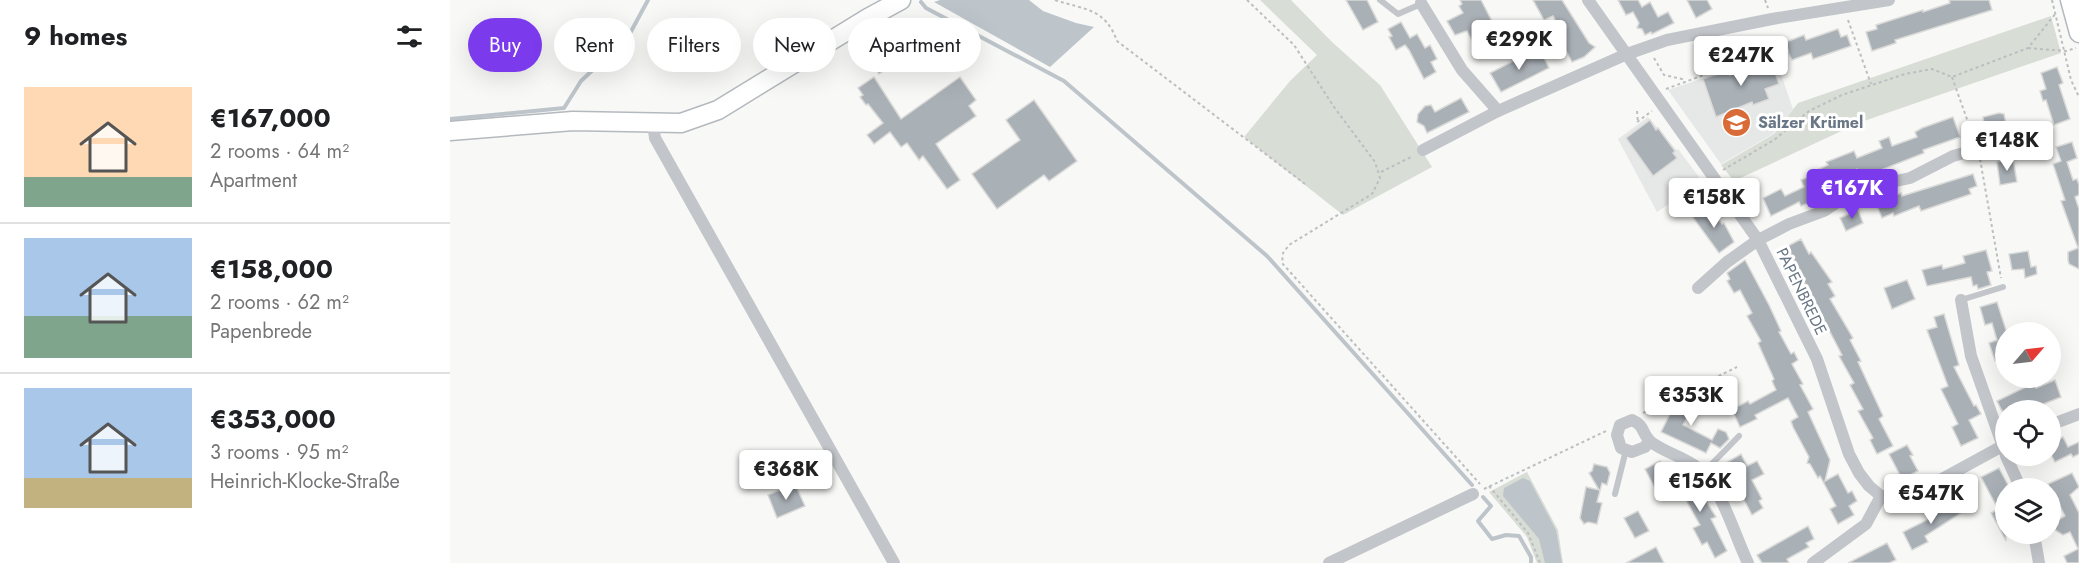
<!DOCTYPE html>
<meta charset="utf-8">
<style>
body{margin:0;font-family:Jost,sans-serif;background:#f2f2f2;color:#202124;height:100vh;display:flex;flex-direction:column;font-size:22px;white-space:nowrap}
*{box-sizing:border-box;margin:0}
p{font-size:20px;color:#757577}
.icon{flex:none;width:33px;height:33px;fill:none;stroke:currentColor;stroke-width:2;stroke-linecap:round;stroke-linejoin:round}
.map{position:relative;flex:1;overflow:hidden}
.drawer{display:flex;flex-direction:column;background:#fff;width:450px}
.drawer>*{flex:none}
.hud{position:absolute;left:18px;top:18px;width:570px;height:54px;display:flex;gap:12px}
.needle{width:39px;rotate:62deg}
.controls{position:absolute;left:1545px;top:322px;display:grid;gap:12px}
.controls a{display:grid;place-items:center;width:66px;height:66px;border-radius:50%;background:#fff;box-shadow:0 6px 24px #0002;font-size:30px}
.price{position:absolute;translate:-50% -51px;padding:0 14px;border-radius:6px;background:#fff;color:#222;font-size:20px;line-height:39px;filter:drop-shadow(0 2px 3px #0008)}
.price::after{content:'';position:absolute;left:50%;top:36px;width:18px;height:14px;margin-left:-9px;background:inherit;clip-path:polygon(0 0,100% 0,50% 100%)}
.price.selected{background:#7c3aed;color:#fff}
ul{padding:0;list-style:none}
li{display:flex;align-items:center;gap:18px;height:150px;padding:0 24px}
li+li{border-top:2px solid #e0e0e0}
li span{display:grid;place-items:center;flex:none;width:168px;height:120px;border-radius:0px;color:#555}
li>.icon{margin-inline-start:auto}
span .icon{width:72px;height:72px;fill:#fffc;stroke-width:1}
li b{font-size:26px}
h2{display:flex;justify-content:space-between;align-items:center;height:72px;padding:0 24px;font-size:26px}
.tag{padding:0 21px;border-radius:27px;background:#fff;box-shadow:0 6px 24px #0002;font-size:21px;line-height:54px}
.tag.selected{background:#7c3aed;color:#fff}
main{display:flex;flex:1;min-height:0}
.map>svg:first-child{display:block}
.built{fill:#e6e7e7}
.green{fill:#d8ddd5}
.water{fill:#bdc5cb}
.lines{fill:none;stroke-linecap:round;stroke-linejoin:round}
.stream{stroke:#bdc5cb;stroke-width:4}
.building{fill:#a9b0b6;stroke:#dadad8;stroke-width:1.5}
.secondary-casing{stroke:#b4b9be;stroke-width:21}
.path{stroke:#bcbec1;stroke-width:2;stroke-dasharray:3 3;stroke-linecap:butt}
.service{stroke:#c2c5c9;stroke-width:6}
.minor{stroke:#c2c5c9;stroke-width:12}
.secondary{stroke:#fff;stroke-width:18}
.labels{text-anchor:middle;stroke-width:6;stroke-linejoin:round;paint-order:stroke}
.poi-label{font-size:16px;font-weight:bold;fill:#697685;stroke:#fff;text-anchor:start}
.street-label{font-size:16px;fill:#697685;stroke:#fff}
</style>
<main>
<section class="drawer">
<h2>9 homes<svg class="icon" aria-label="filters" viewBox="0 0 24 24"><path d="M4 7h16M4 17h16"/><circle cx="9" cy="7" r="2"/><circle cx="15" cy="17" r="2"/></svg></h2>
<ul>
<li><span style="background:linear-gradient(#ffd9b3 75%,#7fa58c 0)"><svg class="icon" aria-label="home" viewBox="0 0 24 24"><path d="M3 11l9-7 9 7M6 9v11h12V9"/></svg></span><div><b>€167,000</b><p>2 rooms · 64 m²</p><p>Apartment</p></div></li>
<li><span style="background:linear-gradient(#a9c7e8 65%,#7fa58c 0)"><svg class="icon" aria-label="home" viewBox="0 0 24 24"><path d="M3 11l9-7 9 7M6 9v11h12V9"/></svg></span><div><b>€158,000</b><p>2 rooms · 62 m²</p><p>Papenbrede</p></div></li>
<li><span style="background:linear-gradient(#a9c7e8 75%,#c2b280 0)"><svg class="icon" aria-label="home" viewBox="0 0 24 24"><path d="M3 11l9-7 9 7M6 9v11h12V9"/></svg></span><div><b>€353,000</b><p>3 rooms · 95 m²</p><p>Heinrich-Klocke-Straße</p></div></li>
</ul>
</section>
<div class="map">
<svg width="1629" height="563" viewBox="0 0 1629 563">
<rect width="100%" height="100%" fill="#f8f8f6"/>
<g class="built">
<polygon points="1324,54 1343,109 1323,134 1271,164 1218,90"/>
<polygon points="1198,117 1226,150 1228,149 1252,181 1207,212 1168,139"/>
</g>
<g class="green">
<polygon points="810,0 841,0 882,42 930,85 982,167 893,215 794,137 840,81 867,55"/>
<polygon points="1601,16 1611,53 1411,122 1284,181 1271,165 1324,134 1348,103"/>
<polygon points="1077,472 1108,530 1113,563 1087,563 1077,537 1039,492"/>
</g>
<g class="water">
<polygon points="490,0 579,0 593,11 626,23 644,27 600,67 484,2"/>
<polygon points="1073,478 1080,481 1106,530 1112,563 1095,563 1089,539 1053,496 1054,488"/>
</g>
<g class="lines">
<g class="stream">
<polyline points="471,2 476,8 614,81 817,256 1022,485"/>
<polyline points="0,119 114,108 131,81 178,37 198,0"/>
<polyline points="1033,497 1041,506 1028,521 1042,539 1056,535 1069,536 1081,557 1081,563"/>
</g>
</g>
<g class="building">
<polygon points="896,0 917,0 928,22 913,30"/>
<polygon points="1010,0 1031,0 1047,31 1032,39 1033,42 1025,46 1017,31 1005,35 997,21 1013,13 1009,6 1012,4"/>
<polygon points="1083,0 1112,0 1139,43 1145,47 1134,57 1122,62 1112,43 1116,40 1103,16 1094,20"/>
<polygon points="1168,0 1188,0 1192,7 1200,2 1208,17 1218,12 1224,23 1202,34 1201,32 1195,35 1192,29 1187,28 1189,23 1183,12 1176,15"/>
<polygon points="1237,0 1257,0 1262,9 1246,18"/>
<polygon points="1499,0 1539,0 1542,10 1445,40 1446,43 1422,51 1416,32 1427,29 1426,25 1473,10 1473,12 1500,3"/>
<polygon points="951,22 960,38 967,34 975,48 980,45 987,59 981,62 986,72 974,79 959,50 955,45 946,50 939,37 942,36 938,29"/>
<polygon points="475,23 484,36 493,30 515,63 505,70 486,43 458,63 454,57 429,74 423,65 448,48 445,44"/>
<polygon points="1388,29 1391,37 1397,35 1401,46 1363,59 1361,53 1342,60 1339,54 1336,42 1354,35 1356,40"/>
<polygon points="1081,52 1084,58 1092,54 1099,68 1051,92 1040,73"/>
<polygon points="1320,58 1329,84 1315,89 1319,99 1303,105 1302,102 1266,117 1253,79 1274,72 1280,75 1283,69"/>
<polygon points="1607,67 1613,83 1609,85 1620,119 1604,125 1596,100 1593,101 1590,91 1596,89 1591,73"/>
<polygon points="424,77 451,119 510,77 526,100 519,106 526,116 486,144 510,180 497,189 473,156 469,160 457,143 451,147 440,132 424,144 417,135 433,123 418,104 416,105 410,97 413,95 408,88"/>
<polygon points="1011,98 1019,112 977,133 974,126 967,122 968,114 975,106 981,105 985,112"/>
<polygon points="584,100 627,161 599,181 594,175 547,209 522,174 570,140 556,120"/>
<polygon points="1549,113 1554,114 1556,124 1562,122 1566,144 1553,146 1551,132 1536,135 1533,117"/>
<polygon points="1503,117 1510,137 1473,150 1474,153 1426,172 1426,170 1409,176 1407,169 1384,178 1387,184 1361,196 1363,201 1351,206 1349,202 1321,216 1313,198 1331,189 1335,196 1354,187 1351,180 1364,175 1363,172 1378,165 1376,162 1404,151 1407,158 1432,148 1429,141 1439,137 1442,146 1467,137 1465,132 1472,128"/>
<polygon points="1200,120 1206,130 1208,128 1225,151 1223,153 1227,158 1203,176 1176,138"/>
<polygon points="1622,142 1627,158 1617,162 1623,180 1627,179 1629,185 1629,195 1625,197 1629,209 1629,269 1619,264 1618,260 1618,252 1628,248 1611,201 1615,200 1603,164 1611,161 1606,147"/>
<polygon points="1563,159 1567,182 1550,185 1547,162"/>
<polygon points="1523,174 1527,186 1519,189 1521,194 1471,211 1469,206 1444,216 1443,213 1432,218 1426,203 1451,193 1452,196"/>
<polygon points="1259,205 1272,224 1274,223 1284,242 1269,253 1242,216"/>
<polygon points="1408,210 1413,223 1396,231 1390,218"/>
<polygon points="1351,239 1359,254 1361,252 1382,282 1378,284 1385,296 1380,299 1403,338 1400,340 1411,361 1408,362 1433,416 1429,419 1443,446 1427,454 1420,440 1423,438 1408,411 1413,409 1400,385 1404,383 1389,356 1392,355 1336,247"/>
<polygon points="1536,250 1542,271 1537,272 1541,285 1528,289 1527,285 1523,286 1521,277 1477,286 1472,270 1492,265 1493,269 1515,263 1513,256"/>
<polygon points="1578,251 1581,267 1586,266 1587,274 1575,278 1574,269 1562,270 1559,254"/>
<polygon points="1295,260 1319,305 1331,331 1329,332 1341,354 1344,352 1348,360 1342,364 1353,384 1350,385 1363,409 1358,412 1380,460 1375,481 1388,474 1398,493 1402,491 1407,501 1399,506 1404,515 1388,524 1380,509 1386,506 1370,476 1368,478 1360,464 1357,463 1359,457 1343,427 1341,421 1348,417 1338,398 1305,415 1307,419 1290,427 1284,414 1283,409 1298,401 1300,404 1326,390 1322,381 1324,379 1308,343 1311,341 1297,316 1302,313 1290,290 1284,293 1277,281 1280,279 1277,273"/>
<polygon points="1457,280 1465,299 1442,309 1434,288"/>
<polygon points="1547,302 1556,330 1556,360 1553,358 1545,361 1539,343 1547,340 1542,323 1535,325 1530,307"/>
<polygon points="1494,314 1509,365 1504,367 1524,406 1526,405 1531,414 1519,420 1528,438 1511,446 1502,427 1508,424 1491,389 1498,386 1477,330 1487,327 1484,317"/>
<polygon points="1605,380 1611,397 1576,411 1552,411 1547,401 1584,383 1586,388"/>
<polygon points="1246,392 1253,395 1246,409 1242,407 1233,425 1262,440 1268,429 1276,432 1279,439 1270,448 1261,443 1256,453 1211,432 1222,410 1228,412 1235,397"/>
<polygon points="1613,437 1618,447 1629,442 1629,454 1623,457 1621,454 1605,462 1600,453 1600,443"/>
<polygon points="1457,445 1463,455 1460,456 1468,471 1452,479 1439,454"/>
<polygon points="1291,454 1297,466 1307,461 1314,474 1302,480 1312,499 1309,501 1313,508 1302,515 1276,466 1276,463"/>
<polygon points="1210,461 1221,480 1205,488 1195,469"/>
<polygon points="1144,464 1157,467 1160,473 1157,485 1152,483 1147,502 1152,503 1147,524 1138,522 1134,524 1130,518 1136,487 1149,490 1139,473 1142,471"/>
<polygon points="1223,466 1225,469 1231,467 1241,485 1245,483 1266,517 1261,519 1277,551 1265,558 1257,542 1252,545 1243,528 1250,525 1220,472 1219,469"/>
<polygon points="1549,468 1558,485 1556,487 1556,541 1541,513 1548,509 1531,477"/>
<polygon points="1622,473 1629,487 1620,495 1629,513 1629,563 1617,563 1614,556 1628,549 1620,532 1613,535 1605,530 1606,521 1615,516 1603,493 1601,494 1598,484"/>
<polygon points="345,484 355,506 327,518 318,495"/>
<polygon points="1505,501 1511,513 1475,536 1478,542 1462,550 1453,532 1481,518 1479,514"/>
<polygon points="1188,511 1199,531 1185,538 1174,518"/>
<polygon points="1358,526 1364,539 1356,543 1359,547 1337,559 1339,563 1312,563 1307,555"/>
<polygon points="1437,543 1446,560 1439,563 1398,563"/>
<polygon points="1206,547 1214,563 1176,563 1193,554"/>
</g>
<g class="lines">
<defs>
<g id="secondary">
<polyline points="1620,0 1629,33"/>
<polyline points="0,131 123,121 231,123 268,110 418,18 451,0"/>
</g>
</defs>
<use href="#secondary" class="secondary-casing"/>
<g class="path">
<path d="M 605,0 C 635,10 655,8 667,41 L 855,184"/>
<polyline points="797,0 844,45 884,107 925,162 930,178 922,194 839,245 833,253 832,263 1030,484"/>
<polyline points="1315,0 1318,8"/>
<polyline points="1602,0 1621,80 1629,97"/>
<polyline points="1398,20 1421,84"/>
<polyline points="1578,48 1616,51 1626,48"/>
<polyline points="1273,54 1277,69"/>
<polyline points="1204,58 1214,75 1232,79 1234,82"/>
<polyline points="1502,77 1524,139"/>
<polyline points="1216,89 1262,72 1264,67 1292,59 1296,61 1307,58 1304,47"/>
<polyline points="1187,111 1188,123"/>
<polyline points="1187,122 1202,111"/>
<polyline points="1530,159 1551,278"/>
<polyline points="1273,170 1324,140 1359,111 1392,95 1455,74 1482,69 1502,77 1578,48 1606,13"/>
<polyline points="931,172 963,156"/>
<polyline points="1193,413 1287,367"/>
<polyline points="1039,486 1078,533 1090,563"/>
<polyline points="1034,489 1156,431"/>
</g>
<g class="service">
<polyline points="930,0 948,14 971,4"/>
<polyline points="1511,300 1553,287"/>
<polyline points="1253,473 1289,436"/>
<polyline points="1165,494 1176,450"/>
</g>
<g class="minor">
<polyline points="1138,0 1308,240 1367,359 1399,454 1409,473 1419,486 1431,496 1446,499 1459,497 1556,444"/>
<polyline points="971,3 1012,70 1048,111"/>
<polyline points="203,124 205,138 444,563"/>
<polyline points="973,150 1048,111 1177,54 1217,40 1322,19 1439,0"/>
<polyline points="1248,288 1277,262 1308,240 1339,224 1374,211 1405,190 1460,178 1503,156 1528,149"/>
<polyline points="1511,300 1521,356 1556,455"/>
<polyline points="1600,425 1629,414"/>
<path d="M 1199,440 L 1195,447 L 1182,452 L 1171,448 L 1167,435 L 1170,425 L 1182,420 C 1195,426 1191,431 1199,440 C 1208,450 1235,457 1248,468 C 1274,492 1283,532 1298,563"/>
<polyline points="1556,456 1571,489"/>
<polyline points="1584,534 1589,563"/>
<polyline points="879,563 1023,494"/>
<polyline points="1363,563 1416,524 1431,496"/>
</g>
<use href="#secondary" class="secondary"/>
</g>
<defs>
<symbol id="school-disc" viewBox="-11 -11 22 22"><circle r="9.5" fill="#d86b37" stroke="#fff"/><path d="M0-5L7-2L0 1L-7-2ZM-4 1L0 2.5L4 1V4Q0 6-4 4Z" fill="#fff"/></symbol>
</defs>
<g fill-rule="evenodd">
<use href="#school-disc" x="1270" y="106" width="33" height="33"/>
</g>
<g class="labels">
<g class="poi-label">
<text x="1308" y="128">Sälzer Krümel</text>
</g>
<g class="street-label">
<text transform="translate(1352 291) rotate(64)" y="6">PAPENBREDE</text>
</g>
</g>
</svg>
<div class="controls">
<a><svg class="needle" viewBox="-14 -14 28 28"><path d="M0-13l5 13h-10z" fill="#e53935"/><path d="M0 13l5-13h-10z" fill="#757577"/></svg></a>
<a><svg class="icon" aria-label="locate" viewBox="0 0 24 24"><circle cx="12" cy="12" r="6"/><path d="M12 2v4M12 18v4M2 12h4M18 12h4"/></svg></a>
<a><svg class="icon" aria-label="layers" viewBox="0 0 24 24"><path d="M12 4l9 5-9 5-9-5zM3 14l9 5 9-5"/></svg></a>
</div>
<b class="price" style="left:1069px;top:71px">€299K</b>
<b class="price" style="left:1291px;top:87px">€247K</b>
<b class="price" style="left:1557px;top:172px">€148K</b>
<b class="price selected" style="left:1402px;top:220px">€167K</b>
<b class="price" style="left:1264px;top:229px">€158K</b>
<b class="price" style="left:1241px;top:427px">€353K</b>
<b class="price" style="left:336px;top:501px">€368K</b>
<b class="price" style="left:1250px;top:513px">€156K</b>
<b class="price" style="left:1481px;top:525px">€547K</b>
<div class="hud">
<a class="tag selected">Buy</a>
<a class="tag">Rent</a>
<a class="tag">Filters</a>
<a class="tag">New</a>
<a class="tag">Apartment</a>
</div>
</div>
</main>
